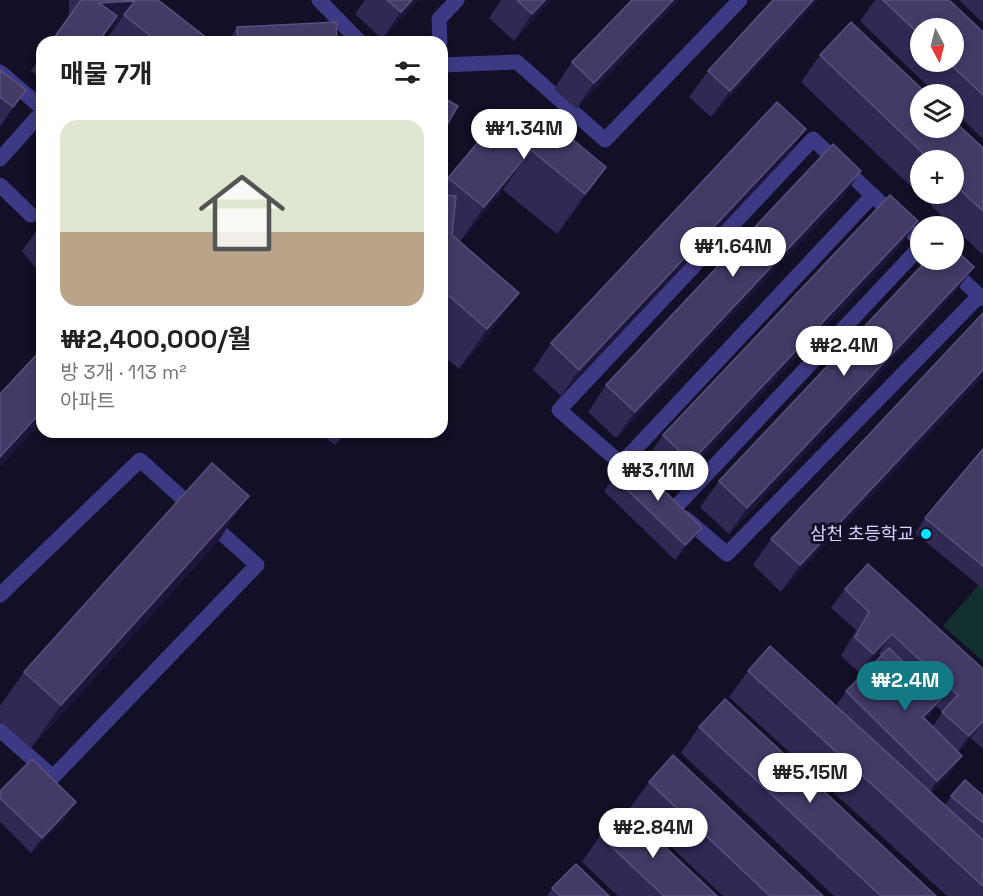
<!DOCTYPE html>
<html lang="ko">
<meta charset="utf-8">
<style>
body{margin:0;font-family:"Space Grotesk","Noto Sans KR",sans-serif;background:#f2f2f2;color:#222;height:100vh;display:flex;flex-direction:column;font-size:22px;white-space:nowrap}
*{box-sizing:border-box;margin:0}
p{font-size:20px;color:#767676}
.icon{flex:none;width:33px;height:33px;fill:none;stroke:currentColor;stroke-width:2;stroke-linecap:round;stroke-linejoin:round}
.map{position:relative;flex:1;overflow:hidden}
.drawer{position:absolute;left:36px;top:36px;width:412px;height:402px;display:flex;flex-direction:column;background:#fff;border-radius:18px;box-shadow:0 3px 9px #0003}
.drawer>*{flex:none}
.needle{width:39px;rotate:173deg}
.tools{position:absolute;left:910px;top:18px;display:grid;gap:12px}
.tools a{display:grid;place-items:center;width:54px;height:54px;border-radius:50%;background:#fff;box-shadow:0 3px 9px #0003;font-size:30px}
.price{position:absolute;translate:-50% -51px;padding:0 14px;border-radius:21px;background:#fff;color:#222;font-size:20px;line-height:39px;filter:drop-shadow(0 2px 3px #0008)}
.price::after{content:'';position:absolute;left:50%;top:36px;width:18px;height:14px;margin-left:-9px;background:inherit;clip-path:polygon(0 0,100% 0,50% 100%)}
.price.selected{background:#137a85;color:#fff}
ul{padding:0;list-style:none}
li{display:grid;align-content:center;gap:12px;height:318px;padding:0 24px}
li+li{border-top:2px solid #e0e0e0}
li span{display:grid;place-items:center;height:186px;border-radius:18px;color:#555}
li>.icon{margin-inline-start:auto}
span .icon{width:108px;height:108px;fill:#fffc;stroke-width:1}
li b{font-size:26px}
h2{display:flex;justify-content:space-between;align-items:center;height:72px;padding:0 24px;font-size:26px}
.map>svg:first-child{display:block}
.green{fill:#12302f}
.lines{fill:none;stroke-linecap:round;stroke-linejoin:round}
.minor{stroke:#3d3a85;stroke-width:15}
.wall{fill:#312854;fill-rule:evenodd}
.shaded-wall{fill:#1d163a}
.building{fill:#433a66;stroke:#5a527e;stroke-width:1.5}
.poi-dot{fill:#00e5ff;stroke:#130f26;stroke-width:2}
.labels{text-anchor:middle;stroke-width:6;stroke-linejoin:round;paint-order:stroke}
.poi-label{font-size:18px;fill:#d9d4ff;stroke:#130f26;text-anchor:end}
</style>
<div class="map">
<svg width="983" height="896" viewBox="0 0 983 896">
<rect width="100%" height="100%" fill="#130f26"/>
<polygon class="green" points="983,580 983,661 943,626"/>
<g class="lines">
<g class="minor">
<polyline points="319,0 360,42"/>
<polyline points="440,42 439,19 457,0"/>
<polyline points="442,65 517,62 605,140 740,0"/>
<polyline points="0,72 42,108"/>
<polyline points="0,159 42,112"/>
<polyline points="0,185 31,215"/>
<polyline points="941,260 983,299"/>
<polyline points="622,463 873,195"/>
<polyline points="639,479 559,410 813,139 921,241"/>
<polyline points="674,509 921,246"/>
<polyline points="685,518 727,554 979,296"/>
<polyline points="0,595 140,460 257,565 53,777 0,730"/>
</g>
</g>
<g class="wall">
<polygon points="69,0 158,0 212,42 106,42 105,41 115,27 108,28 98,42 69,18"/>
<polygon points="365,0 418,0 382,39 355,14"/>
<polygon points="501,0 551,0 514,41 489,18"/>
<polygon points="679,0 576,109 554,89 572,62"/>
<polygon points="773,0 818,0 711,117 689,97 708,71"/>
<path d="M 875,0 L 949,0 L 983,32 L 983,139 L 954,111 L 954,94 L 936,94 L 860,21 ZM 921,28 L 954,62 L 921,62 Z"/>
<polygon points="959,0 983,0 983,23"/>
<polygon points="237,27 337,42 227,42"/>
<polygon points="42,55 42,79 31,71"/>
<path d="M 820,55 L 983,148 L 983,255 L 801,82 ZM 921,160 L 954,160 L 954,194 L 921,194 Z"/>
<polygon points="0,70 26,90 0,127"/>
<polygon points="518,143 606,167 578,207 557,234 503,190 460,242 490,333 459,369 442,355 442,187 448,178"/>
<polygon points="788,155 561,396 533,370 551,343"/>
<polygon points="843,197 616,438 588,412 606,385"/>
<polygon points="42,223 42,264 36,268 22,251"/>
<polygon points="899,248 673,488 644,462 663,435"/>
<polygon points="955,293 729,534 700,507 719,481"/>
<polygon points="983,313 781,592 753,565 771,539"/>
<polygon points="207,432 218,432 214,437"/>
<polygon points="319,432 346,432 335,445"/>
<polygon points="983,449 983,589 915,533 925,518"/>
<polygon points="614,477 692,542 675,560 604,491"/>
<polygon points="219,540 31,748 0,721 0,706 24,672"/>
<path d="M 845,589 L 983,669 L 983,749 L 971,738 L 958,752 L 952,771 L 931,792 L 945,805 L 951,796 L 983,796 L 983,896 L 947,896 L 729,697 L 748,671 L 836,706 L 846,691 L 881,656 L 879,653 L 860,673 L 841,656 L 856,630 L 831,608 ZM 936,706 L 943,712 L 932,727 L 925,719 Z"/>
<polygon points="699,727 936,896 834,896 681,753"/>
<polygon points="649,782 823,896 723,896 630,808"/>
<polygon points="0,791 66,817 31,853 0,822"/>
<polygon points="600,836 717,896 618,896 582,862"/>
<polygon points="552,888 609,896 547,896"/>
</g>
<g class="shaded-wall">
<polygon points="412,0 418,0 382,39 401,12"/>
<polygon points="545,0 551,0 514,41 532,14"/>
<polygon points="673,0 679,0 576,109 594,83"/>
<polygon points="813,0 818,0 711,117 730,91"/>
<polygon points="135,1 115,27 108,28 98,42 99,3"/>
<polygon points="26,90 8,116 0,127 13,107"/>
<polygon points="806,129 788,155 561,396 579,370"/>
<polygon points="531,150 503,190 456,247 484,207"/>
<polygon points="606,167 578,207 557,234 585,194"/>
<polygon points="861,171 843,197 616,438 635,412"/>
<polygon points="918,221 899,248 673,488 691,462"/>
<polygon points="42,259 42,264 36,268"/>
<polygon points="974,267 955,293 729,534 747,508"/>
<polygon points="519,293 490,333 459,369 487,329"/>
<polygon points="983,370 983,377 781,592 800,565"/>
<polygon points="42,411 42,422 0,467 0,457"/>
<polygon points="249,496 219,540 31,748 61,705"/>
<polygon points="702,528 692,542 675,560 685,545"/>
<polygon points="892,634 879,653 860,673 873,654"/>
<polygon points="941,699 931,714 913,732 923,717"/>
<polygon points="983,721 971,738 955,755 969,736"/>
<polygon points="962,756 952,771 927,796 937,781"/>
<polygon points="76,802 66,817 31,853 42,838"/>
</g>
<g class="building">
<polygon points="81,0 158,0 212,42 158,42 124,15 135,1 99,3 117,16 98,42 51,42"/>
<polygon points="387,0 412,0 401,12"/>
<polygon points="517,0 545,0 532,14"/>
<polygon points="632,0 673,0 594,83 572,62"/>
<polygon points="773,0 813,0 730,91 708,71"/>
<polygon points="883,0 949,0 983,32 983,95 948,62 954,62 954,28 921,28 921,36"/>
<polygon points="336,22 337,42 238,42 237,27"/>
<polygon points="851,22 927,94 921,94 921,128 954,128 954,121 983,148 983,211 954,184 954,160 930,160 820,55"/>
<polygon points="0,70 26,90 13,107 0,97"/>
<polygon points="442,97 458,106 442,133"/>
<polygon points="777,102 806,129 579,370 551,343"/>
<polygon points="542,114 606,167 585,194 531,150 484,207 448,178 494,123 518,143"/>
<polygon points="833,144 861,171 635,412 606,385"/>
<polygon points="442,195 456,196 452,235 519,293 487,329 442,290"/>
<polygon points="890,195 918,221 691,462 663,435"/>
<polygon points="954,248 974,267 747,508 719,481 927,260 954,260"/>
<polygon points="983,313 983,370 800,565 771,539"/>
<polygon points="42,349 42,411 0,457 0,394"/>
<polygon points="983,449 983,566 925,518"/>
<polygon points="632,459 702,528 685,545 614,477"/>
<polygon points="212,463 249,496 61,705 24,672"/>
<polygon points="868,564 983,669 983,721 969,736 942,712 958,695 892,634 873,654 855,637 869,612 845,589"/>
<polygon points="770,646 983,840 983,886 748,671"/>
<polygon points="889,648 941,699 923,717 962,756 937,781 846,691"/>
<polygon points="725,699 936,896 881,896 699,727"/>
<polygon points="673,755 823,896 770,896 649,782"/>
<polygon points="32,759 76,802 42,838 0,798 0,791"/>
<polygon points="965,780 983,796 983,823 951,796"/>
<polygon points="626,810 717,896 664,896 600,836"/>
<polygon points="576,864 609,896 560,896 552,888"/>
</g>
<circle class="poi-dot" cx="926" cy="534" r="6"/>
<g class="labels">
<g class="poi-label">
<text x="914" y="540">삼천 초등학교</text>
</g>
</g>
</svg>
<div class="tools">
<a><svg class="needle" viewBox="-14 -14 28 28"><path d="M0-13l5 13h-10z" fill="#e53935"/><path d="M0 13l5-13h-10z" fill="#767676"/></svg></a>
<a><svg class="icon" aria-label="layers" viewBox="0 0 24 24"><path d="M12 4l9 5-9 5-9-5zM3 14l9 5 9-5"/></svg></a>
<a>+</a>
<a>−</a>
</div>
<b class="price" style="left:524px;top:160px">₩1.34M</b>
<b class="price" style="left:733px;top:278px">₩1.64M</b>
<b class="price" style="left:844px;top:377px">₩2.4M</b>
<b class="price" style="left:658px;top:502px">₩3.11M</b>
<b class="price selected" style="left:905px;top:712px">₩2.4M</b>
<b class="price" style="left:810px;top:804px">₩5.15M</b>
<b class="price" style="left:653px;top:859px">₩2.84M</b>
<section class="drawer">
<h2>매물 7개<svg class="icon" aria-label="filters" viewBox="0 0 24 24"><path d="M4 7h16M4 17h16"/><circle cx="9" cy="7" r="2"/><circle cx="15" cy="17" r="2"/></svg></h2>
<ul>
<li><span style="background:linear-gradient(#dfe7d0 60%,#b9a48a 0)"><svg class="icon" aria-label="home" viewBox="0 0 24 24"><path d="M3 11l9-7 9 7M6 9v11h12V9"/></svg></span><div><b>₩2,400,000/월</b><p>방 3개 · 113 m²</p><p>아파트</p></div></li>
</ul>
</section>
</div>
